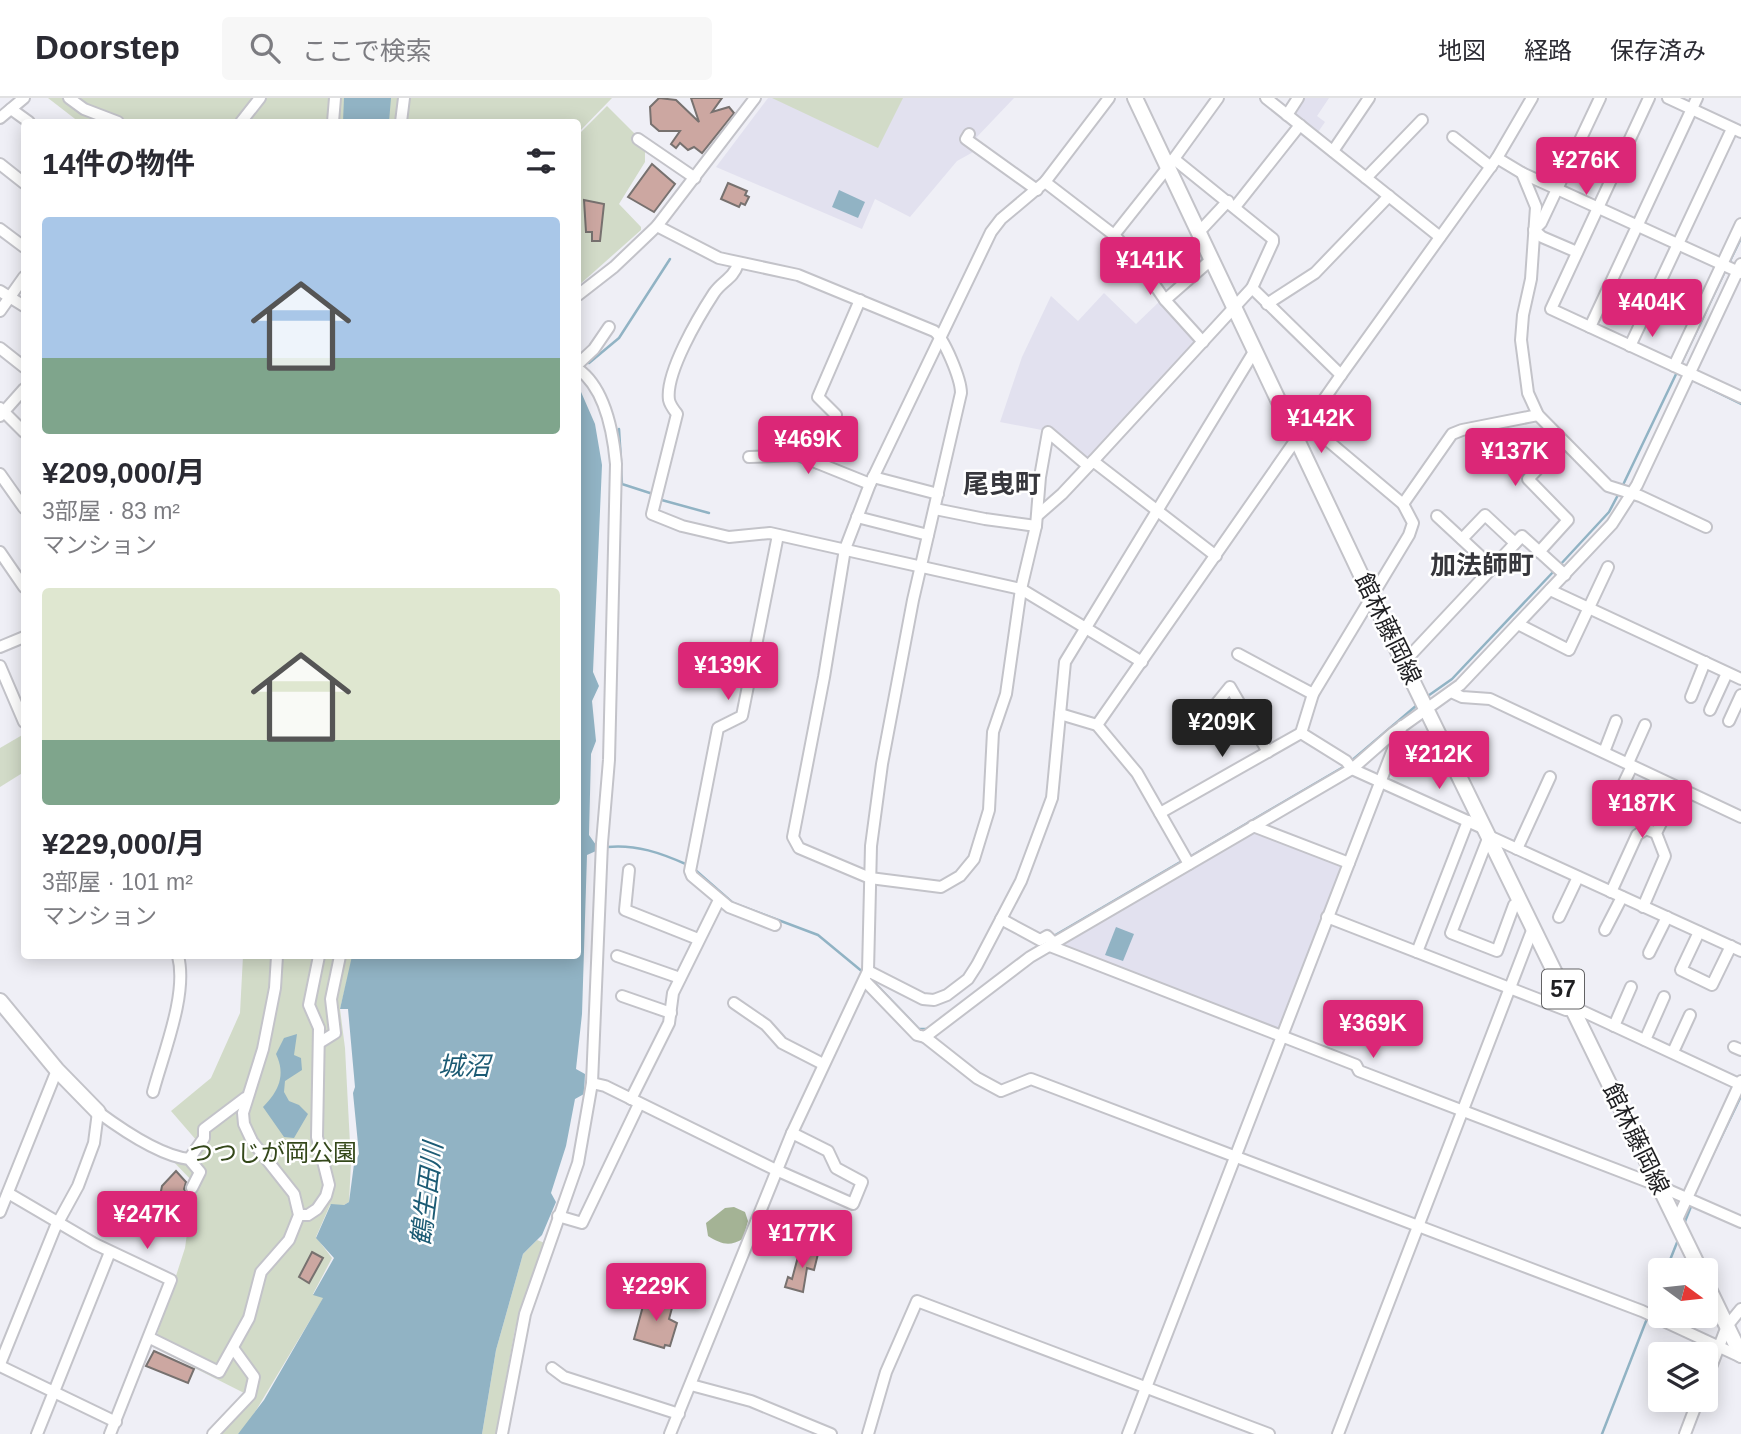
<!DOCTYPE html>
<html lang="ja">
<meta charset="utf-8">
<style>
body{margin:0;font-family:Helvetica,"Noto Sans JP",sans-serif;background:#f7f7f7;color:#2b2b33;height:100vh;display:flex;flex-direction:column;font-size:26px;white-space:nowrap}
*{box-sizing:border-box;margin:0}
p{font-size:23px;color:#7c7c81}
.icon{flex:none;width:38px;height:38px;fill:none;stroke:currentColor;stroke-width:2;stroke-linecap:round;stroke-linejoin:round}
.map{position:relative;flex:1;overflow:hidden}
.sheet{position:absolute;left:21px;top:21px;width:560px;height:840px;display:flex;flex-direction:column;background:#fff;border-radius:7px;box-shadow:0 4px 18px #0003}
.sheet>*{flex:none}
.needle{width:46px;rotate:105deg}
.fabs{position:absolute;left:1648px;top:1160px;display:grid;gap:14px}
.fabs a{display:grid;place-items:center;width:70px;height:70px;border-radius:7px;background:#fff;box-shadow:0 4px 18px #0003;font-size:35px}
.price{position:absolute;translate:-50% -60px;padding:0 16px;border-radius:7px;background:#db2777;color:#fff;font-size:23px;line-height:46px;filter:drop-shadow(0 2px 4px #0008)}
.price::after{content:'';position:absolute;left:50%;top:42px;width:21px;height:16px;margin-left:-10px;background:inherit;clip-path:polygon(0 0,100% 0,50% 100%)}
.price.active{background:#222;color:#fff}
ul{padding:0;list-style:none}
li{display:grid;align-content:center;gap:14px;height:371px;padding:0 21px}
li span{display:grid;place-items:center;height:217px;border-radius:7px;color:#555}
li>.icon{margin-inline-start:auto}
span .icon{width:126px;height:126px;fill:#fffc;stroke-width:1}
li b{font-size:30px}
h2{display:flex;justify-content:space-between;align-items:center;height:84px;padding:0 21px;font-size:30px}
header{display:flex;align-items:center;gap:42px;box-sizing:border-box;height:98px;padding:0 35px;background:#fff;border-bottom:2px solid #e1e1e2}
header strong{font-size:33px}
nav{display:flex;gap:38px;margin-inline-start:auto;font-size:24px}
.search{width:490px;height:63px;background:#f7f7f7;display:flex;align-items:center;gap:18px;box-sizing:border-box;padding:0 24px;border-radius:7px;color:#7c7c81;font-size:26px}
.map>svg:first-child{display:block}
.built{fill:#e2e1ef}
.green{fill:#d2dbc8}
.forest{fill:#a4b395}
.water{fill:#91b3c4}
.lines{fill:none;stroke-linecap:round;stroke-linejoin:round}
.stream{stroke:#91b3c4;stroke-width:2.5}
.building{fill:#cca7a1;stroke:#77716f;stroke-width:2}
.minor-casing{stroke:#c3c3c9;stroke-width:14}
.major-casing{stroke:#c3c3c9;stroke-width:18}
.minor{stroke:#fff;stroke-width:10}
.major{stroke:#fff;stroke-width:14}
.labels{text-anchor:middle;stroke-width:5;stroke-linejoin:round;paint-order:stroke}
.shield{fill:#fff;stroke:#626264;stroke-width:2}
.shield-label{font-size:23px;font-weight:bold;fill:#1f1f22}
.street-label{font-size:24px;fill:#1f1f22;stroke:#fff}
.park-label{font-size:24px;fill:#34481a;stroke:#fff}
.neighbourhood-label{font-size:26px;font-weight:bold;fill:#37373c;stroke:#fff}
.water-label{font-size:26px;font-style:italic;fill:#1c5b74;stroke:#fff}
</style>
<header>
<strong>Doorstep</strong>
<div class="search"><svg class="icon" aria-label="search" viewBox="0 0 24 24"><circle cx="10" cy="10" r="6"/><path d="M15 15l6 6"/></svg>ここで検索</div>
<nav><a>地図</a><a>経路</a><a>保存済み</a></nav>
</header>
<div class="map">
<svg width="1741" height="1336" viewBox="0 0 1741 1336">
<rect width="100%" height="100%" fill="#efeff6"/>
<g class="built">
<polygon points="768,0 1014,0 975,41 975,53 957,63 910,119 875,101 862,131 716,69"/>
<polygon points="1302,0 1329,0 1317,18 1325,24 1318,34 1292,15"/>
<polygon points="1104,195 1136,226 1160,203 1199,244 1088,365 1052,334 1000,324 1022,259 1051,198 1078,223"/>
<polygon points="1254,732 1342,766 1281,931 1059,846"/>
</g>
<g class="green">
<polygon points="48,0 612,0 578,35 578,24 79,24"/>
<polygon points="772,0 903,0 878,50"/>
<polygon points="607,8 635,36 645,40 645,64 619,106 641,129 641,132 578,188 578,37"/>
<polygon points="24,636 24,674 0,689 0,650"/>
<polygon points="243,858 353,858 340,911 345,950 351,1065 349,1104 344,1107 330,1107 316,1139 332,1160 313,1196 324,1199 246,1329 238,1336 219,1336 250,1298 153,1249 185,1150 194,1085 170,1060 184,1057 197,1043 171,1013 211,980 240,915"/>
<polygon points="537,1142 545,1145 515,1231 496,1336 482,1336 496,1252 523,1156"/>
</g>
<path class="forest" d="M 734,1109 L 745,1114 L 748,1123 L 743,1141 C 729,1149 721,1146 708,1138 L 706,1125 L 725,1110 Z"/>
<g class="water">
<polygon points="344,0 391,0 389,24 343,24"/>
<polygon points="839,92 865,104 858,120 832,109"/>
<polygon points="578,287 595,326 602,367 593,574 599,588 592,603 596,643 591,656 589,737 596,747 596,753 587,757 582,916 576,971 585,976 584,996 575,1001 566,1048 551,1095 556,1104 542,1137 523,1156 496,1252 482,1336 238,1336 264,1302 323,1200 313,1197 334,1160 316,1140 331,1106 344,1107 349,1104 354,1066 359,1056 353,995 355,989 348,911 340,911 352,858 578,858"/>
<polygon points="1116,829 1134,836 1123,863 1105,857"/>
<path d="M 297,936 L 294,957 L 301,960 L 302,972 L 285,983 L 284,994 L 289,1003 L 299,1007 L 308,1016 L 294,1040 L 284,1039 L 263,1009 C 279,993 286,977 276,956 L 284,940 Z"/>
</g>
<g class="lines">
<g class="stream">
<polyline points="1729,165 1741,140"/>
<polyline points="589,265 619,240 670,161"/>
<polyline points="1681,266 1726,171"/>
<polyline points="1690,281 1741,306"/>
<polyline points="619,331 621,363"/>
<polyline points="621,370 622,386 653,396"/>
<polyline points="1622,389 1678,272"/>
<polyline points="658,401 709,415"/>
<polyline points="1559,468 1609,414 1619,395"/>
<polyline points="1425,600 1452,581 1554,473"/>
<polyline points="1350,664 1417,607"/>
<path d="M 607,749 C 636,746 661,755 688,767"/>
<polyline points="1188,760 1345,668"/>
<polyline points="693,770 733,805 818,837 864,875"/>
<polyline points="1052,839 1182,763"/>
<polyline points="870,880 919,931 928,931"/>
<polyline points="1694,1096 1741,998"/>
<polyline points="1684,1126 1692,1106"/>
<polyline points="1666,1172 1678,1142"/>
<polyline points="1651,1212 1661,1185"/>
<polyline points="1602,1336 1648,1218"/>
</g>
</g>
<g class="building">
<polygon points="659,0 676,2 699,24 691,0 722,0 712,14 729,9 734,15 702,55 694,49 688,52 680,45 676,50 671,46 680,33 659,33 651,26 650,9"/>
<polygon points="652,66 675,86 654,114 628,99"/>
<polygon points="728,85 747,93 745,97 749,99 745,107 741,105 739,109 721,101"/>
<polygon points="584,102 604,106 600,143 592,143 592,134 586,134"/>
<polygon points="176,1073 186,1084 184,1091 188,1097 185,1109 159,1103 162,1088"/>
<polygon points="804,1152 818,1156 814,1172 807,1170 803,1194 785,1189 788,1179 792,1181 799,1155 803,1156"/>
<polygon points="312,1154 323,1160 309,1185 299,1179"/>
<polygon points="646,1197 666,1202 665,1208 672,1210 669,1221 677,1225 670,1248 665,1247 664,1250 634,1241"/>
<polygon points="154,1253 194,1271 188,1285 146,1268"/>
</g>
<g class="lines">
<defs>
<g id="minor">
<polyline points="69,0 84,11 118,24"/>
<polyline points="1266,0 1440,139"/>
<polyline points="1649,0 1551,211 1741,299"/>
<polyline points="1668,0 1741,34"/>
<polyline points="11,11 29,24"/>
<polyline points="1287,17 1298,0"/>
<polyline points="0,20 24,0"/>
<polyline points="241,24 260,0"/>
<polyline points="333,24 335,0"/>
<polyline points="401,24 404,0"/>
<polyline points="969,36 966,41 1037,92"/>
<polyline points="1453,39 1491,69"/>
<polyline points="638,41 695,80"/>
<polyline points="1333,53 1369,0"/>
<polyline points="1497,60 1522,75 1741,175"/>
<polyline points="0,66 24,85"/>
<polyline points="1522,75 1536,109 1531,181 1523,217 1521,242 1528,295 1538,317 1608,388 1640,398 1706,429"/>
<polyline points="1366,80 1422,22"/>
<polyline points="1045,84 1114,137 1138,163 1165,202"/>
<polyline points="1235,109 1300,27"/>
<path d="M 657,128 L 719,160 L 798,177 L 934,233 C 944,240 961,281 961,295 L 913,502 L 882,666 L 871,748 L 868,873 L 792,1035 L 670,1336"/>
<polyline points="0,131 24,149"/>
<polyline points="1199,134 1228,103"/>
<polyline points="1114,137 1168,69 1218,0"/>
<polyline points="1577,154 1542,139 1534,132 1541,125 1600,0"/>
<path d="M 738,166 C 733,181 722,183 714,195 C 699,218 665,275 669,302 C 670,307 674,312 677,316 L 652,416 L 682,428 L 729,439 L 770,435 L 1021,491 L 1142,564"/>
<polyline points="1252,190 1341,277"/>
<polyline points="0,193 24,208"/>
<polyline points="578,197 614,169 657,128 755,0"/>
<polyline points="1267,206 1315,175 1389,98"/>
<polyline points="0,213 24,179"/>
<polyline points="1590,229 1697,0"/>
<polyline points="1203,244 1165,202 1212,161"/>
<polyline points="1630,248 1732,31"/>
<polyline points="0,250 24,269"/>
<polyline points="578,266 594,251 609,229"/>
<polyline points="1674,268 1741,126"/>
<polyline points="0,310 24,334"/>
<polyline points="0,318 24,291"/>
<polyline points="1308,326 1403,406 1413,425 1409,437 1313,596 1301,635 1346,663 1352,671 1485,731"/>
<polyline points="749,359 798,357 870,386"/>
<polyline points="1093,363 1252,190 1273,144 1273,141 1174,61"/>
<polyline points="818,365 836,317 818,299 860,202"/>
<polyline points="1088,368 1048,334 1040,379 1036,428 1021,491 1006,596 993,634 989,712 974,761 960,778 941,789 870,780 799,750 793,739 824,579 845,451 870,386 991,134 1001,121 1045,84 1109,0"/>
<polyline points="0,376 24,410"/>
<polyline points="873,379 938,396"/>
<polyline points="1403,406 1452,336 1462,332 1538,317"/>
<polyline points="935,411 985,421 1036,428"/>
<polyline points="1038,417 1062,396 1093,363 1216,458"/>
<polyline points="1437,418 1493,470"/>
<polyline points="857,419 928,437"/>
<polyline points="1462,441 1485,417 1515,445"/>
<polyline points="0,454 24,489"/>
<polyline points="1539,454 1568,422 1528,381 1564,344"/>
<polyline points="1550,492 1741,581"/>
<polyline points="1518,526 1569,552 1608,469"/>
<polyline points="0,549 24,539"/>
<polyline points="1238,556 1313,596"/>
<polyline points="1404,564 1522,438 1565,477"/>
<polyline points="0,568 24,624"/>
<polyline points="1451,594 1462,599 1490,601 1741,719"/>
<polyline points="1691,599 1705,564"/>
<polyline points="1710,612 1727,575"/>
<polyline points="1060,616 1097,627 1137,675 1189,766"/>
<polyline points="1204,621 1230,589 1268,654"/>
<polyline points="1729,623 1741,597"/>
<polyline points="1097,627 1341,277 1497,60 1532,0"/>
<polyline points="1604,654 1616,623"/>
<polyline points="1628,665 1645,627"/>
<polyline points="1610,714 1632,668"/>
<polyline points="1160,715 1301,635"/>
<polyline points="1253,728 1349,765"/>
<polyline points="1517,751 1550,679"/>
<polyline points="629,772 625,812 698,841"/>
<polyline points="1611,794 1637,737 1646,731 1656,735"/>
<polyline points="1520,803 1514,807 1497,853 1451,835 1489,738 1741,853"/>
<polyline points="1643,809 1665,758 1656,735 1679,689"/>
<polyline points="1327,819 1566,912 1582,913 1739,986"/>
<polyline points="1559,819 1578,779"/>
<polyline points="1001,821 1040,842 1047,838 1054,845"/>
<polyline points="775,827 729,809 692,778 690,773 718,630 742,618 778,437"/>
<polyline points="1605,832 1622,799"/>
<polyline points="1699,834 1681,872 1712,887 1731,848"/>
<polyline points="1050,848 1356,967 1359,973 1659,1088 1741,1124"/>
<polyline points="1417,854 1468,723"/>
<polyline points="1649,855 1667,819"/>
<polyline points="617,858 680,880"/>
<polyline points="868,873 923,901 934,902 947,897 968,881 977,867 1021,783 1052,700 1065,564 1255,252"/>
<polyline points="865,883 917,937 925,939 1030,859 1352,671 1393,635 1460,587 1612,426 1637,387 1741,166"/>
<polyline points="622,898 671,915"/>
<polyline points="734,905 766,927 782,945 823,966"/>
<polyline points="1614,928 1631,889"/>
<polyline points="925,939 977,980 1001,993 1031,981 1642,1213 1741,1259"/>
<polyline points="1645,942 1664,899"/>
<polyline points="319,945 335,935 331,901 340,858"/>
<polyline points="1734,949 1741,952"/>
<polyline points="1673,954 1690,917"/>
<polyline points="592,985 605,988 776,1072 853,1106 862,1084 836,1070 828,1053 792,1035"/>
<path d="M 153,994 C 163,956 188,896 178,858"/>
<polyline points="631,1001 669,925 673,895 719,802"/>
<polyline points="189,1061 204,1040 204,1031 245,1000"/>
<polyline points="8,1095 95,1146 171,1182 110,1336"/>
<polyline points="0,1114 57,972"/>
<polyline points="299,1117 308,1117 317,1111 326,1098 329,1087 317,1039 319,930 309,907 319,858"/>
<polyline points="558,1118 582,1125 639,1006"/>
<polyline points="1676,1124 1741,983"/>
<polyline points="150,1240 219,1274 249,1220 261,1174 289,1142 299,1117 294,1096 252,1043 244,1026 243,1015 263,951 275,890 277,858"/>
<path d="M 0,1266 L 55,1130 L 78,1088 L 94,1045 L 98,1014 C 121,1031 161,1058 189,1061 L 200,1074 L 192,1090"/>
<polyline points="0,1268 116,1324"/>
<polyline points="552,1270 564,1279 679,1316"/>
<polyline points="1706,1282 1727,1228 1741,1211"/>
<polyline points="691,1287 751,1303 831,1336"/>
<polyline points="37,1336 110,1154"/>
<polyline points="213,1336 250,1297 254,1279 233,1250"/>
<path d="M 502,1336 L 525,1216 L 578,1065 L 592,985 L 602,745 L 609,662 L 616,366 C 613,333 605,290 578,271"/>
<polyline points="868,1336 886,1274 917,1203 1269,1336"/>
<polyline points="1128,1336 1402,628"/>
<polyline points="1338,1336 1533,830"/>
<polyline points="1685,1336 1698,1302"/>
</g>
<g id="major">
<polyline points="1135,0 1371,498 1700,1172"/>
<polyline points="0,903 57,972 98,1014"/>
<polyline points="1706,1185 1741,1257"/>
</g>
</defs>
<use href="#minor" class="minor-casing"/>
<use href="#major" class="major-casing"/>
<use href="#minor" class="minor"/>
<use href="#major" class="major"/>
</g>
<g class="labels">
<rect class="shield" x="1542" y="871.5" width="42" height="39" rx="5"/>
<g class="shield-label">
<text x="1563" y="899">57</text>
</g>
<g class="street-label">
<text transform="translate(1388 531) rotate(64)" y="8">館林藤岡線</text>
<text transform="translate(1636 1041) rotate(64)" y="8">館林藤岡線</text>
</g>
<g class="park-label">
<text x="273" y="1063">つつじが岡公園</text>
</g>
<g class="neighbourhood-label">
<text x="1002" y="395">尾曳町</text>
<text x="1482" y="476">加法師町</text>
</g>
<g class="water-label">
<text x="464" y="977">城沼</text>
<text transform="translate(427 1096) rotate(-83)" y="9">鶴生田川</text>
</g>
</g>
</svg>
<div class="fabs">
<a><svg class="needle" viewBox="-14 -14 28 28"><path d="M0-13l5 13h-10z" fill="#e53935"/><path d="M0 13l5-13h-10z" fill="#7c7c81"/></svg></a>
<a><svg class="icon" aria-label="layers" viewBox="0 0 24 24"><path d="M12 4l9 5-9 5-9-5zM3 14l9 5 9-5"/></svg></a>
</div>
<b class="price" style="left:1586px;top:99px">¥276K</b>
<b class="price" style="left:1150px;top:199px">¥141K</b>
<b class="price" style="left:1652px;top:241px">¥404K</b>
<b class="price" style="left:1321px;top:357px">¥142K</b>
<b class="price" style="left:808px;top:378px">¥469K</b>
<b class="price" style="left:1515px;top:390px">¥137K</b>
<b class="price" style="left:728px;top:604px">¥139K</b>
<b class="price active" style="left:1222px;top:661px">¥209K</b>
<b class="price" style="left:1439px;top:693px">¥212K</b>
<b class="price" style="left:1642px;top:742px">¥187K</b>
<b class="price" style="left:1373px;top:962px">¥369K</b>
<b class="price" style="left:147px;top:1153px">¥247K</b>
<b class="price" style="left:802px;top:1172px">¥177K</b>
<b class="price" style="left:656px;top:1225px">¥229K</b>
<section class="sheet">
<h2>14件の物件<svg class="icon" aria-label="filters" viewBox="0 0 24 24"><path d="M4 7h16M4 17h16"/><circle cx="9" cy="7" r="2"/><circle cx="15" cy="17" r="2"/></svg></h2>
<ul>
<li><span style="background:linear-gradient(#a9c7e8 65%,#7fa58c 0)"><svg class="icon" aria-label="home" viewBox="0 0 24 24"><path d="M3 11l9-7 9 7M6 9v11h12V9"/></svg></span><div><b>¥209,000/月</b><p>3部屋 · 83 m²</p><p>マンション</p></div></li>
<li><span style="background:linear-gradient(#dfe7d0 70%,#7fa58c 0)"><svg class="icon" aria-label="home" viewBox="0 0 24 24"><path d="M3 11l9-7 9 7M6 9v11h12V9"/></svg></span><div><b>¥229,000/月</b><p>3部屋 · 101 m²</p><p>マンション</p></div></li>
</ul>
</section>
</div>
